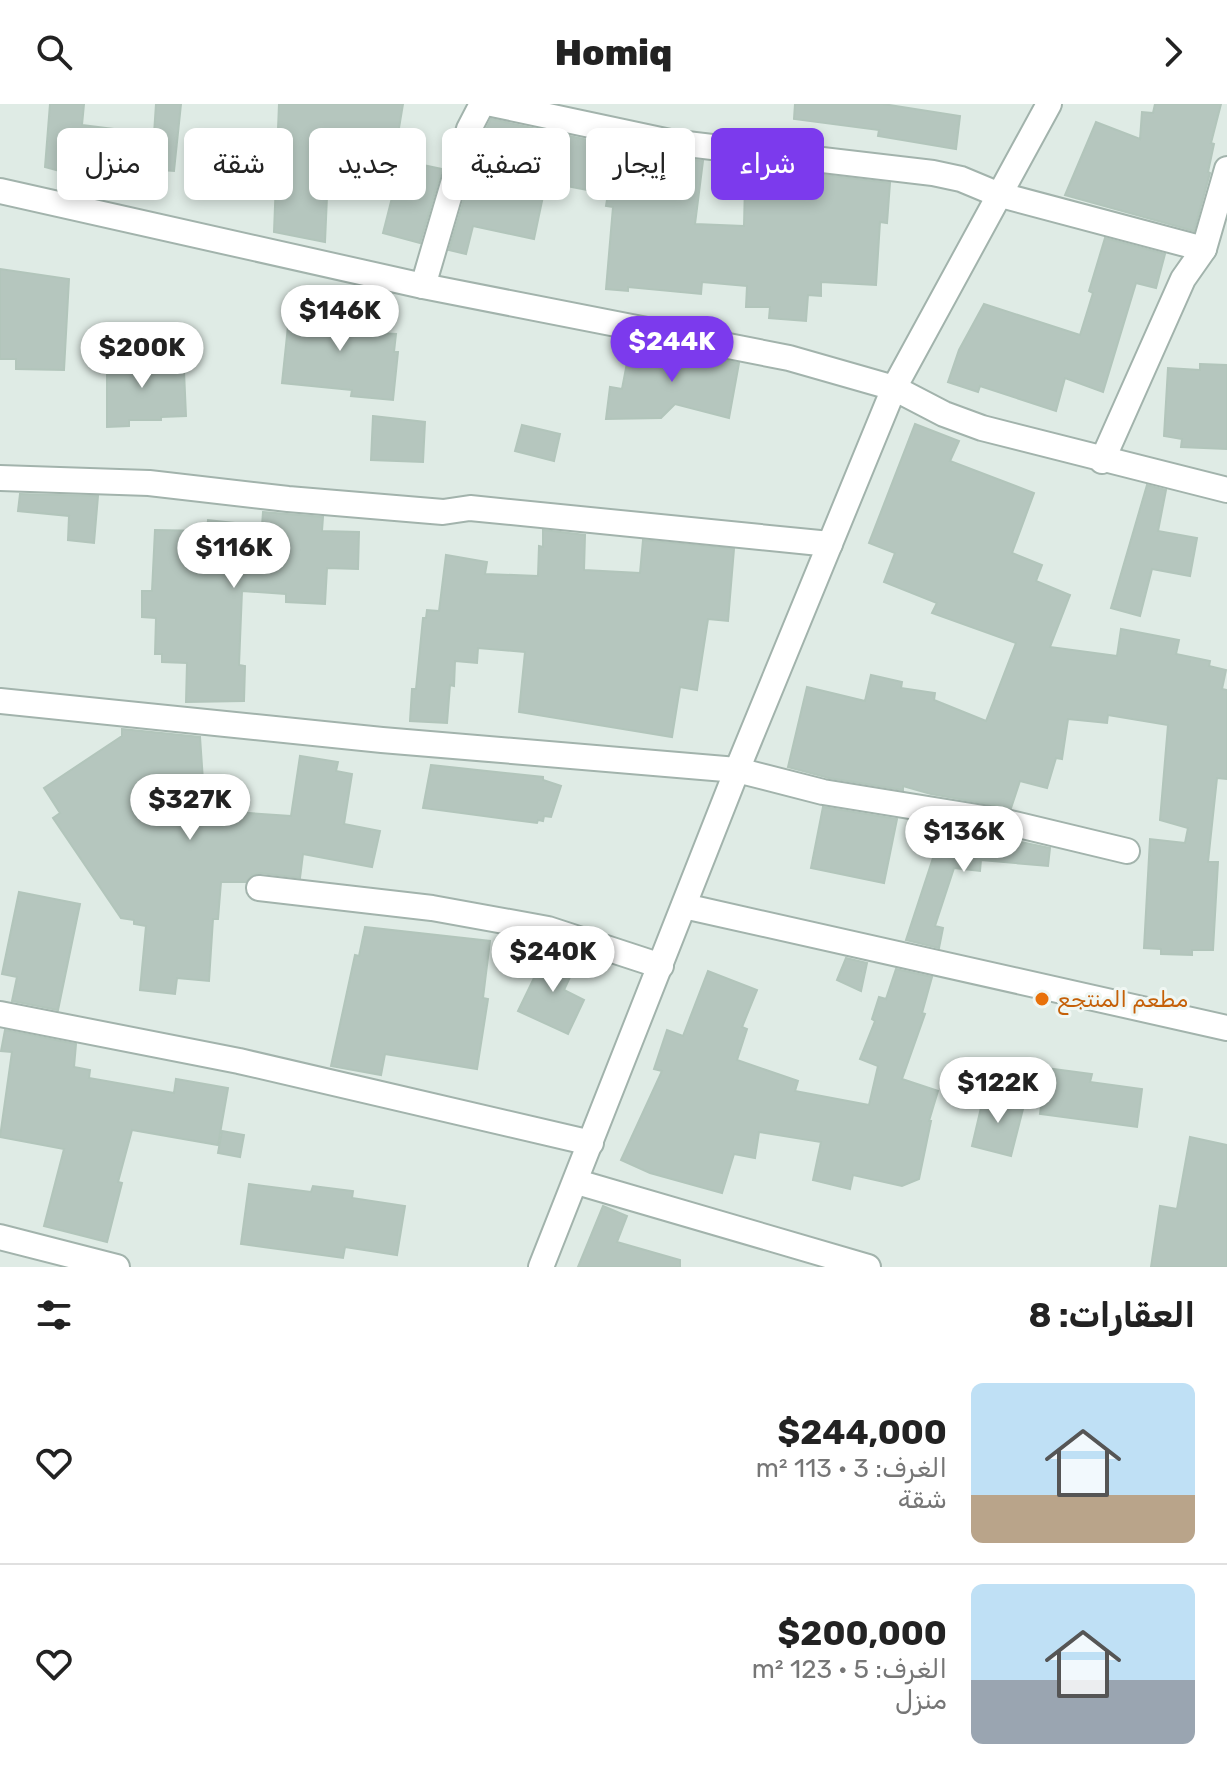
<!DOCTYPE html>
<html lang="ar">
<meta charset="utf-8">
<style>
body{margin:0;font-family:Rubik,Cairo,sans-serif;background:#f6f6f6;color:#222;direction:rtl;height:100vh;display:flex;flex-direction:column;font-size:30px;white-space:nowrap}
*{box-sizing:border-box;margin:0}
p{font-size:26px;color:#767676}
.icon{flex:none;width:44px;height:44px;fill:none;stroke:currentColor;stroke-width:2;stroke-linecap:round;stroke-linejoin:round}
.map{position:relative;height:1163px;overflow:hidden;direction:ltr}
.details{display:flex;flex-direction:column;background:#fff;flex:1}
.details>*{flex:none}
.banner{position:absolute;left:24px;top:24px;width:800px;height:72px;direction:rtl;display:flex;gap:16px}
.price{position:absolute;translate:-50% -68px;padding:0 18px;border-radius:28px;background:#fff;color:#222;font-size:26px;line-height:52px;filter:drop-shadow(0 2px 4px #0008)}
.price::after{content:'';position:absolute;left:50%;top:48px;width:24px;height:18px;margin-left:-12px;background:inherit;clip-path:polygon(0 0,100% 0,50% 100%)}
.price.current{background:#7c3aed;color:#fff}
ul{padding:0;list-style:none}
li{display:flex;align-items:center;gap:24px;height:200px;padding:0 32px}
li+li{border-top:2px solid #e0e0e0}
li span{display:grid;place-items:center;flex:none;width:224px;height:160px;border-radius:12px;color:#555}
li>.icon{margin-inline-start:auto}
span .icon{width:96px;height:96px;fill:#fffc;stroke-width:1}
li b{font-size:34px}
h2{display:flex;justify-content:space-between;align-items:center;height:96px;padding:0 32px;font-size:34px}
.chip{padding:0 28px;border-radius:12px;background:#fff;box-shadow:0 4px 12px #0003;font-size:28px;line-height:72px}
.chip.current{background:#7c3aed;color:#fff}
header{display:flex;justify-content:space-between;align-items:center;height:104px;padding:0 32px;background:#fff;font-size:36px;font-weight:800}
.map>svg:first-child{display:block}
.building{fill:#b5c6be;stroke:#b2c5bb;stroke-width:2}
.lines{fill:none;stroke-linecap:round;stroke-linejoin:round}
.minor-casing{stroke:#a2b3ac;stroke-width:28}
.minor{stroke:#fff;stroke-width:24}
.food-dot{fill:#e8710a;stroke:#f0f7f3;stroke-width:3}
.labels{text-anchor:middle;stroke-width:6;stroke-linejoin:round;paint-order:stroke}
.food-label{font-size:22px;fill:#c56008;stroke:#f0f7f3;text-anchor:start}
</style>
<header><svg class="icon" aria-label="forward" viewBox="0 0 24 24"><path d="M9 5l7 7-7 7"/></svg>Homiq<svg class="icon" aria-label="search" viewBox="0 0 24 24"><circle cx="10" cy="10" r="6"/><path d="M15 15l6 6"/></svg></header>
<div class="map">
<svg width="1227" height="1163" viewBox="0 0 1227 1163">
<rect width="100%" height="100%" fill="#dfebe5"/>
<g class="building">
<polygon points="50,0 84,0 82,21 154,30 156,0 181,0 174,67 161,66 159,85 107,80 45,63"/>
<polygon points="279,0 403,0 394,54 329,47 325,138 274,128"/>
<polygon points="795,0 883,0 960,12 956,45 878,32 879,26 794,15"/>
<polygon points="1155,0 1221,0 1211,39 1214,40 1208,68 1210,69 1194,127 1065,91 1096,18 1140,35 1142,8 1153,9"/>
<polygon points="491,15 667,53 703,57 695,120 744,122 745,80 748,80 749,62 890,79 887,119 880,118 876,181 821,178 821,192 808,191 806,217 769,214 770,203 746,203 747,182 702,178 701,190 628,183 628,187 606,185 613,103 606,102 608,90 546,78 534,135 473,122 466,150 449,146 483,31"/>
<polygon points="390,54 442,65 420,139 383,129 395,82 385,79"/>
<polygon points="1105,134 1165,150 1156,184 1136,179 1103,288 1065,274 1056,307 980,282 978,288 948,278 959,246 984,200 1080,231 1093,189 1089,187"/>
<polygon points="0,165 69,175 64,266 16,265 16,255 0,255"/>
<polygon points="290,203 379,213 378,229 396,230 394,248 398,248 393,296 351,292 352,286 282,279"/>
<polygon points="631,238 739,259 729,314 675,300 661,314 606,315 610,283 622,285"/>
<polygon points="144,241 154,268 184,267 186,312 161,313 161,316 129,316 129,322 107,323 107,255"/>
<polygon points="1200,260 1227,261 1227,345 1181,343 1182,335 1164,332 1168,264 1200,266"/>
<polygon points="373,312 425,318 423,358 371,356"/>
<polygon points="915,320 959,337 950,357 1034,389 1012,449 1042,461 1036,477 1070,491 1050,543 1117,552 1121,525 1179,536 1176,550 1210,557 1209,562 1226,566 1222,585 1227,586 1227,675 1217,674 1208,758 1218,758 1213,846 1192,846 1192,851 1161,850 1161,845 1144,844 1150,735 1185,739 1188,724 1160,716 1168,621 1108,611 1107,619 1068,615 1062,655 1056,654 1047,684 1020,677 1011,704 931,690 903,682 903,686 829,674 788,663 807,583 865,597 871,571 902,578 901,584 935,589 934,596 986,617 1016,539 932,509 937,499 884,478 895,449 869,439"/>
<polygon points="522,321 560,330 554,357 515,347"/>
<polygon points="1147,381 1166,386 1158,427 1197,434 1190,472 1152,465 1140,512 1111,504"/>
<polygon points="20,390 98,392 94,439 68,436 69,412 18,407"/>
<polygon points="263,408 323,413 322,427 359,428 358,465 327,464 325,500 286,498 286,490 242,487 239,561 245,562 244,597 186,598 187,559 162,558 162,550 155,550 156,514 142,513 142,487 152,487 155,426 207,427 208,416 262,422"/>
<polygon points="543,426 585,431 584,466 640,469 643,436 734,445 728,517 708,515 697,586 680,583 672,633 519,608 525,548 478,544 477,559 455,557 454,582 450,581 447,619 410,617 412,585 416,585 423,514 426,514 427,506 439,507 446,451 487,458 485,470 538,472 539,442 543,443"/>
<polygon points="122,625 200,633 205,706 291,712 300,652 338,658 336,667 352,670 344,720 380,727 372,763 303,750 300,774 260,769 252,771 246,778 221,778 218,815 213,815 209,877 177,874 175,890 140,886 146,822 134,820 134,816 121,814 53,714 60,709 44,684 122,632"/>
<polygon points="431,661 543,673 543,676 561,682 551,713 544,712 543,717 538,716 537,719 423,704"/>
<polygon points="823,703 897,715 884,779 811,764"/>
<polygon points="947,723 1050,744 1048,762 981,756 980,767 954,764 935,822 943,824 939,844 906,836 934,751 941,753"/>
<polygon points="19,788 80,800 58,906 12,897 17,873 2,870"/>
<polygon points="365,823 490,837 483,894 488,895 477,965 385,950 381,971 331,962 355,851 359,852"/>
<polygon points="548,845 577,858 564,886 584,896 568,930 518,907"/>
<polygon points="846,854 867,859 861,887 837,876"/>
<polygon points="896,865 932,873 922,909 925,910 902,975 938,987 929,1017 931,1017 919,1075 902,1082 853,1071 850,1085 813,1076 821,1038 759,1028 755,1054 734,1050 722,1089 650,1069 621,1056 662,967 654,965 667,926 683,932 708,867 757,886 742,923 747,925 737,956 798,977 795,987 869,1001 878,962 860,955 875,917 872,915 879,893 886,895"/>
<polygon points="5,926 76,940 74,963 90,966 89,974 174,989 176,975 228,984 218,1041 132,1026 118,1078 122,1079 107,1138 44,1122 64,1045 0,1033 12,948 1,947"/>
<polygon points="1046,964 1092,970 1090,978 1142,985 1137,1023 1040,1010"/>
<polygon points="984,991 1024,1001 1011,1052 972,1042"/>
<polygon points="222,1027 244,1031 240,1053 218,1049"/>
<polygon points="1190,1033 1227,1041 1227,1163 1151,1163 1160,1102 1177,1105"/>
<polygon points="249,1080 311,1088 313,1082 353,1087 352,1094 405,1102 397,1151 345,1143 343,1154 241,1140"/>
<polygon points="603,1102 627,1112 617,1138 680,1156 680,1163 578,1163"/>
</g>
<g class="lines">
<defs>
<g id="minor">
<polyline points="492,0 670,38 933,69 961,75 997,90 1204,145"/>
<polyline points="0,87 423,182 789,254 894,284 944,310 982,324 1227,386"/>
<polyline points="423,182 469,25 482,0"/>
<polyline points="1102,357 1183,175 1204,145 1227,65"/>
<polyline points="0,374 149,379 288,395 443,408 470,404 830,440"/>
<polyline points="0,597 382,636 737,666 823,688 1002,717 1127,747"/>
<polyline points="259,784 432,804 548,825 661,862"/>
<polyline points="684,802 1227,924"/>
<polyline points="0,910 239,957 591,1039"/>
<polyline points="577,1078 868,1163"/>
<polyline points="0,1133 117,1163"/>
<polyline points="541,1163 737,666 894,284 1049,0"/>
</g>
</defs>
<use href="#minor" class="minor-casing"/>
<use href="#minor" class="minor"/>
</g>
<circle class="food-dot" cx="1042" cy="895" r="8"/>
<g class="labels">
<g class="food-label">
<text x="1058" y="903">مطعم المنتجع</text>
</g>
</g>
</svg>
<b class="price" style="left:340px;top:249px">$146K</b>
<b class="price current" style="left:672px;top:280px">$244K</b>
<b class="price" style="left:142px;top:286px">$200K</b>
<b class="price" style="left:234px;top:486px">$116K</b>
<b class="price" style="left:190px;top:738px">$327K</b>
<b class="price" style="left:964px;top:770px">$136K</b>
<b class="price" style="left:553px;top:890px">$240K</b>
<b class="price" style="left:998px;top:1021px">$122K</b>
<div class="banner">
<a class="chip current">شراء</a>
<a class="chip">إيجار</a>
<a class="chip">تصفية</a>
<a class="chip">جديد</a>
<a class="chip">شقة</a>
<a class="chip">منزل</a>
</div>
</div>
<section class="details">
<h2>العقارات: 8<svg class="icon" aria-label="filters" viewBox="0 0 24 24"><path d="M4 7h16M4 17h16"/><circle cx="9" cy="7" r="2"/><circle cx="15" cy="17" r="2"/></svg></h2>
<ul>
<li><span style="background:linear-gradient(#bfe0f5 70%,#b9a48a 0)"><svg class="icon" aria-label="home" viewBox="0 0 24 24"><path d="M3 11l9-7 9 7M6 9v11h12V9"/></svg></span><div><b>$244,000</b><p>الغرف: 3 · 113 m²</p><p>شقة</p></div><svg class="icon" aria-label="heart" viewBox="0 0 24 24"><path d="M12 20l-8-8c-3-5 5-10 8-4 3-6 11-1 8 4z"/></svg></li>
<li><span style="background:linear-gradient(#bfe0f5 60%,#9aa5b1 0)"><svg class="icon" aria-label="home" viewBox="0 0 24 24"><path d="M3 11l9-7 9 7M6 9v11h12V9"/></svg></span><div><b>$200,000</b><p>الغرف: 5 · 123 m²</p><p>منزل</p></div><svg class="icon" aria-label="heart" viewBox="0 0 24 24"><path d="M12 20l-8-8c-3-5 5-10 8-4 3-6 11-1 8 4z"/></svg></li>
</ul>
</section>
